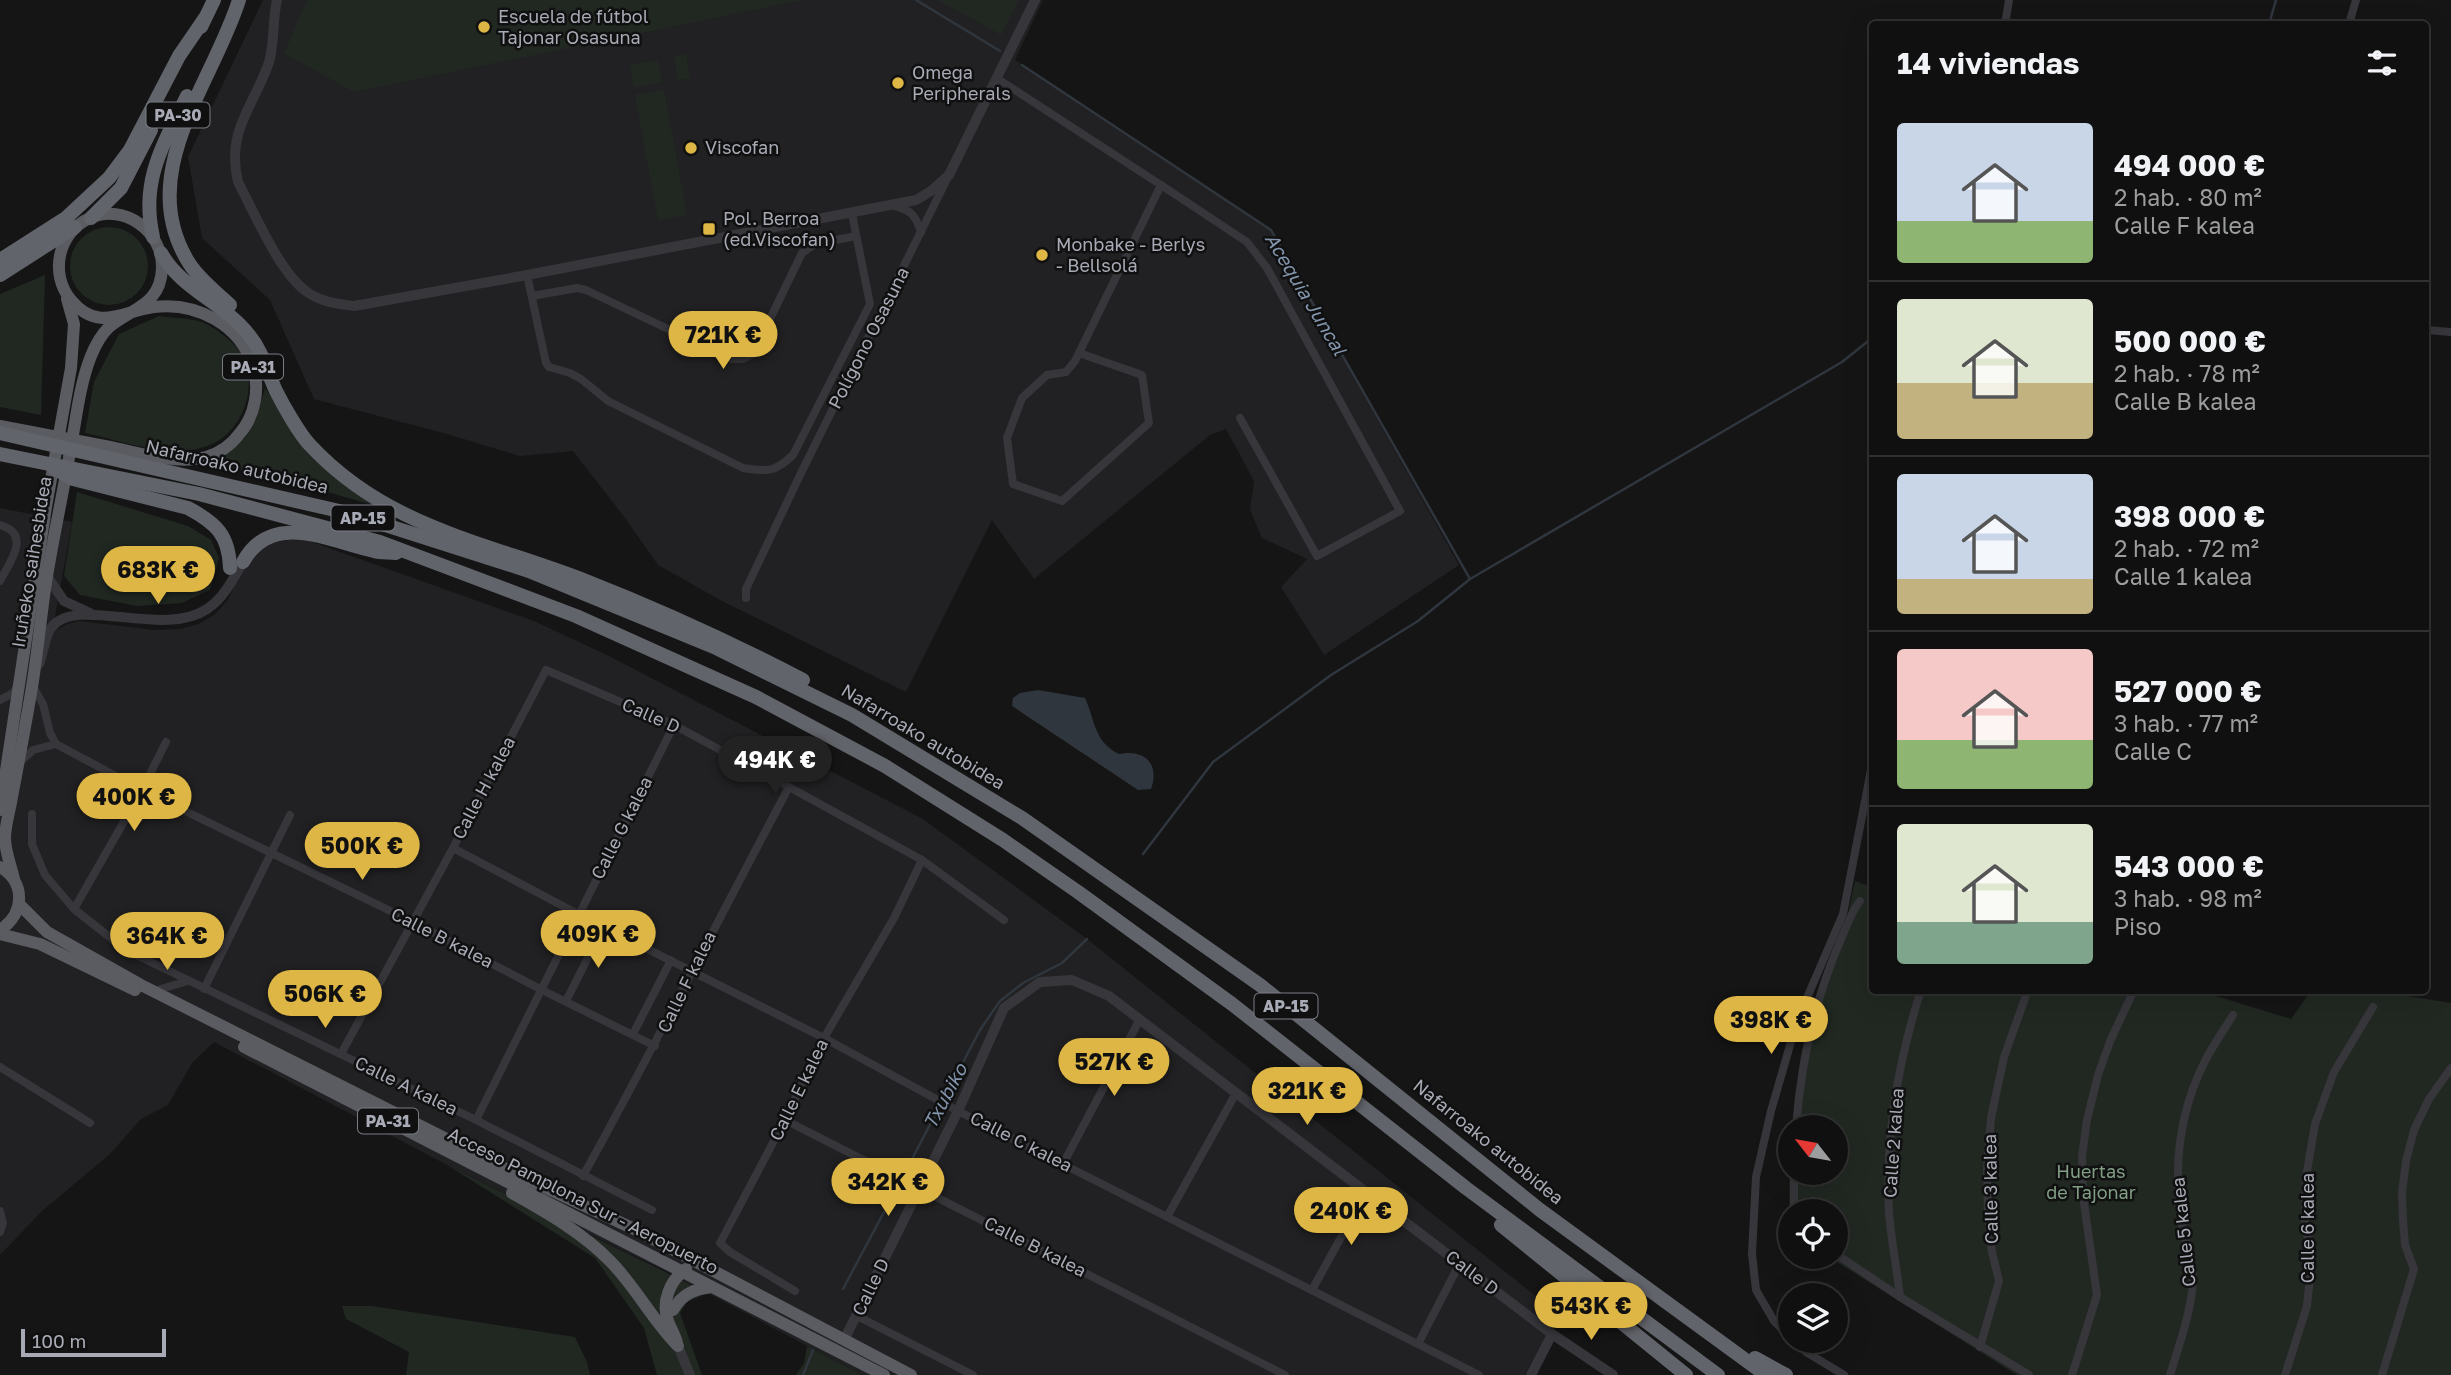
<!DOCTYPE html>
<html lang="es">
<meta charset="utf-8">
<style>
body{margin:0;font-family:"Golos Text",sans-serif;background:#1e1e1e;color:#f1f3f6;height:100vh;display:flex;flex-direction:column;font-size:26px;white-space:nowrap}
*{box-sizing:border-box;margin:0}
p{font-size:23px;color:#9c9d9f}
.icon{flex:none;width:38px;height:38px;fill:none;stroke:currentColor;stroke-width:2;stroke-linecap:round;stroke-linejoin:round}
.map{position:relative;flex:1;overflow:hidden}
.details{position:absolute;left:1869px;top:21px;width:560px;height:973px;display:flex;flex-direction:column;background:#101010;border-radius:7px;box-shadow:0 7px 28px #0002,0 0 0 2px #303030}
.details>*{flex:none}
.needle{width:46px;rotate:301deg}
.tools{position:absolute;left:1778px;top:1115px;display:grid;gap:14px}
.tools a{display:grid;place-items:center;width:70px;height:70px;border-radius:50%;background:#101010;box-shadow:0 7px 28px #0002,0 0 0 2px #303030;font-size:35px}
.scale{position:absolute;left:21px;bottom:18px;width:145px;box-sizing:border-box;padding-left:7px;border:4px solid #a8abb5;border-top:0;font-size:19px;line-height:24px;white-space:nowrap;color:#a8abb5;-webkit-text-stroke:5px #101011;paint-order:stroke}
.price{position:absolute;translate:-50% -60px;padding:0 16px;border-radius:24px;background:#ddb645;color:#111;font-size:23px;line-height:46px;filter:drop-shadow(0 2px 4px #0008)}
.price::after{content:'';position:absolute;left:50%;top:42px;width:21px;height:16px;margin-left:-10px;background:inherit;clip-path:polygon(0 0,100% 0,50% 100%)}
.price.active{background:#222;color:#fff}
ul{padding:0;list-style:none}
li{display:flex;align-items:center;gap:21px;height:175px;padding:0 28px}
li+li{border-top:2px solid #303030}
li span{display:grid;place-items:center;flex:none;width:196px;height:140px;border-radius:7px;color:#555}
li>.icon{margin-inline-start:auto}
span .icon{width:84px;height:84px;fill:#fffc;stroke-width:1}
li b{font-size:30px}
h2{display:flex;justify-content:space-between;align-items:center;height:84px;padding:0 28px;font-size:30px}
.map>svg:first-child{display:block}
.built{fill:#212123}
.green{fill:#212822}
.water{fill:#2f363d}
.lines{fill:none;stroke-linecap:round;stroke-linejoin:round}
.stream{stroke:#2f363d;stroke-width:2.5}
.minor{stroke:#36363b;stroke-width:8}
.tertiary{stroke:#36363b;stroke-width:10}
.trunk{stroke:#5a5c62;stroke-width:12}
.motorway{stroke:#62646b;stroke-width:14}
.poi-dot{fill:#ddb645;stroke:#101011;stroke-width:2.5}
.labels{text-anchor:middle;stroke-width:5;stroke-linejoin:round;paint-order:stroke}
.shield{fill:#101011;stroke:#7a7c84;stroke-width:2}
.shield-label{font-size:16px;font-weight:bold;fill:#a8abb5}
.poi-label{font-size:18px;fill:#a8abb5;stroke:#101011;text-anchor:start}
.street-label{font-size:18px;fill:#a8abb5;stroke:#101011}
.park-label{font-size:18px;fill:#819e85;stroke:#101011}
.water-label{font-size:19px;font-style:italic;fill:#8295ac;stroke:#101011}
</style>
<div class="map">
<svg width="2451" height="1375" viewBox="0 0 2451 1375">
<rect width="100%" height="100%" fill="#151516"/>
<g class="built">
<polygon points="263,0 1043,0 1015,60 1271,230 1459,565 1324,655 1281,587 1307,559 1262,538 1250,510 1254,481 1226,429 1210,435 1034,579 992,520 906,692 722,601 658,565 625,518 573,451 520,456 447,434 314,399 270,300 202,238 188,157"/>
<polygon points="0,508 72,522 52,633 67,624 79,621 155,630 180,629 199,624 214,615 228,600 240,573 266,544 301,538 534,621 607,655 923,819 1087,939 1557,1313 1525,1375 862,1375 670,1273 447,1165 214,1042 192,1063 168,1105 141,1119 110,1154 42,1211 0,1255"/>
</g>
<g class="green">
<polygon points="307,0 802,0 354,92 284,53"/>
<polygon points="938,0 1019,0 1001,35"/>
<polygon points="686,54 690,78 678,80 674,56"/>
<polygon points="658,60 662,82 634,87 630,65"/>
<polygon points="664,90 687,215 658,220 635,95"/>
<circle cx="109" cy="266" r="39"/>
<polygon points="45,275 41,415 0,407 0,294"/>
<path d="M 159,316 C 172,318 189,318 202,322 C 212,326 230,339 237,348 C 262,379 245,433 207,446 C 169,460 123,441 85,433 L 94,382 L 119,334 Z"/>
<path d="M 265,388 L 314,458 L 335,478 L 373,505 L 278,478 L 210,463 C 241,446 256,422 265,388 Z"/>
<polygon points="77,492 188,526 211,540 219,558 210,590 182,603 137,606 80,595 64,576"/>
<polygon points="1855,881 1872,887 1872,990 2200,991 2291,1019 2311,991 2377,991 2451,1003 2451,1375 2017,1375 1829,1257 1836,1256 1836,1211 1790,1211 1789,1231 1790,1138 1790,1172 1836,1172 1836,1127 1792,1127 1801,1054 1825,968 1846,923"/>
<polygon points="447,1165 708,1293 687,1302 680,1313 702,1375 657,1375 644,1328 595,1258"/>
<polygon points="342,1306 372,1306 575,1337 587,1362 590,1375 406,1375 409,1352 346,1319"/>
<polygon points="807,1346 862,1375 796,1375 804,1363"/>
</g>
<path class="water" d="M 1038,690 L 1085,698 C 1095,720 1094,742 1119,754 C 1145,749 1160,764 1151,789 L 1138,790 L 1012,706 L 1013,698 L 1020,693 Z"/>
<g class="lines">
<g class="stream">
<polyline points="916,0 1000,51"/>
<polyline points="2269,24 2276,0"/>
<polyline points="1022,65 1271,230 1470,579"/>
<polyline points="1143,854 1213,762 1331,675 1418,621 1470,579 1842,362 1872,338"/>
<polyline points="903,1176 980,1030 1000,1001 1023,983 1062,963 1087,939"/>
<polyline points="843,1289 900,1182"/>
<polyline points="803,1375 813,1350"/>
</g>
<g class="minor">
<polyline points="2005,24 2009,0"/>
<polyline points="2349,24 2356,0"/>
<polyline points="998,79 1161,185"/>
<path d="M 895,206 C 912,210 916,217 921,232"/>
<path d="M 527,275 L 546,363 L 549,367 L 570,373 L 581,379 L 608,401 L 743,468 C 768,472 775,472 793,455 L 870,304 L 852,214"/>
<polyline points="532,296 577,288 586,290 731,359 743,359 753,354 802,253 815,244 856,236"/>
<polyline points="2426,330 2451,332"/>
<polyline points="1079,353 1142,375 1149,423 1062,501 1013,484 1007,438 1022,398 1047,375 1066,372 1075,361 1161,185 1247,242 1267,268 1400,511 1317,556 1240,418"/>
<path d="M 0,525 C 32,534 10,562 0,581"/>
<polyline points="746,598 746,589 800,475 947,179"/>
<polyline points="0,700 13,693 17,687"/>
<polyline points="56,744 142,790 413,922 540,989 655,1046"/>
<polyline points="20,762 33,750 56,744 50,733 43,704 32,685"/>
<polyline points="32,814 32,844 45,875 74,909 126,950 476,1120 652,1210"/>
<polyline points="453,848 578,914 824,1038 958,1111 1479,1375"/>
<polyline points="74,909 142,790 166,742"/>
<polyline points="204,989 290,815"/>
<polyline points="154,991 188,981"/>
<polyline points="566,1001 604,926"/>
<polyline points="633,1034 671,960"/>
<polyline points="341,1054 453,848 546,670 674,725 789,787 922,860 1004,920"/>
<polyline points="0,1067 90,1123"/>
<polyline points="476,1120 674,725"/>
<polyline points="785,1120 1285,1375"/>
<path d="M 1796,1127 C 1801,1062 1815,999 1841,939 C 1847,926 1851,912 1860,901"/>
<polyline points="1063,1164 1140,1019"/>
<polyline points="1794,1172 1794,1211"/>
<path d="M 583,1176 C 654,1048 720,916 789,787"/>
<polyline points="0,1211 3,1223 0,1232"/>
<polyline points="1167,1217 1236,1093"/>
<polyline points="1836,1254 1900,1297 2029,1375"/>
<polyline points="1312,1290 1366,1192"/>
<polyline points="795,1291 730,1252 720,1243 785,1120 824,1038 894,918 922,860"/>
<path d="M 1900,1297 C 1897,1269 1891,1240 1889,1212 C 1885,1137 1898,1062 1921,990"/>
<polyline points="857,1316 973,1375"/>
<polyline points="1790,1337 1774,1321 1756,1290 1752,1254 1756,1177 1771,1111 1797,1021 1843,914 1872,765"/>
<polyline points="1794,1340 1806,1352 1844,1375"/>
<polyline points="1418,1344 1460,1263"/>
<polyline points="1980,1347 1999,1281 1992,1252 1988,1214 1987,1169 1991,1118 2004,1057 2028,990"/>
<polyline points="2072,1375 2097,1295 2083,1196 2082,1156 2087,1120 2098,1075 2111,1039 2134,990"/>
<path d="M 2170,1375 C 2179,1345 2191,1313 2193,1281 C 2194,1258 2182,1236 2180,1213 C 2174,1161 2181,1108 2205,1061 C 2213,1045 2224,1030 2233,1015"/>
<polyline points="2285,1375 2307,1306 2312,1259 2305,1222 2306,1177 2315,1124 2334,1072 2373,1007"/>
<polyline points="2382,1375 2414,1269 2405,1245 2403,1220 2402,1193 2406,1161 2414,1130 2429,1099 2451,1068"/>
</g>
<g class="tertiary">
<path d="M 277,0 C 272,20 275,47 268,65 C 252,109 226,132 238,182 C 255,214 279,272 307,292 C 321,302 338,304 354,306 L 527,275 L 916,200 L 931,191 L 949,175 L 1035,0"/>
<polyline points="47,576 64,601 90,613"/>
<path d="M 39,664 C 43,655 45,635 51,628 C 75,594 163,639 207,609 C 224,598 233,579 243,562"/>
<polyline points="844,1340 958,1111 1004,1008 1040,982 1072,980 1109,996 1552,1334 1613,1375"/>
<polyline points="678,1346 690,1375"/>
<polyline points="1531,1375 1552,1334"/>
</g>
<g class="trunk">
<path d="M 0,426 C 37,433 73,440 110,447 C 140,453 176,465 206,457 C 220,453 232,444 240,433 C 255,416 260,388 253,367 C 241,325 197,302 154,307 C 123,311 98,333 71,300 C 49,274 58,232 90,218 C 124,203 163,231 162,268 C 161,305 132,308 109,327 C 101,335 95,346 91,356 C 79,386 76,421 70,452 C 63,493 54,534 47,576 C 41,613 38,650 32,687 C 26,723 19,760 12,797 C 10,810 5,825 5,838 C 5,851 11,866 14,879"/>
<polyline points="0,810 46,507 71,368 74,324 67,299"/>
<path d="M 0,867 C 26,882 25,914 0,930"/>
<polyline points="19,904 47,932 141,985 512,1172 632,1228 911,1375"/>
<polyline points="0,934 40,944 135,990"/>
<polyline points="244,1047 884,1375"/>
<path d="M 512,1193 C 546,1212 583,1233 610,1261 C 636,1287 652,1320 678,1346"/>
<path d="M 673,1310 C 682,1294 694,1289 712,1287"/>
<path d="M 677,1343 C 675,1335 671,1329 668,1321 C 661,1302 670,1280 686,1269"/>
</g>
<g class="motorway">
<polyline points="201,27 214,0"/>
<polyline points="91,218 121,188 151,130"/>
<path d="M 153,237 C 140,181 163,145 187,96"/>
<path d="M 161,253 C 181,289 224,303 249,335 C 263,352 267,372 276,391 C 283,405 300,435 310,445 C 387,528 486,542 586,581 C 660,610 732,643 803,680"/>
<polyline points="0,260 66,218 109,178 130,150 179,56 205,18"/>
<polyline points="0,275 75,227"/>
<path d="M 230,305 C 216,292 199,279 189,263 C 133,174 213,83 239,0"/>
<polyline points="0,433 348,513 529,571 714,647 852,715 1022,818 1260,985 1540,1210 1766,1375"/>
<polyline points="0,454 199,494 380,542 576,616 756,697 885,766 1003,840 1078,892 1232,1004 1466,1188 1718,1375"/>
<path d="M 55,469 L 73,479 L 188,508 C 216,523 229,535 230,568"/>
<path d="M 243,562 C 272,509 331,542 374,551 C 381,553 389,552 396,553"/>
<polyline points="1501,1225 1686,1375"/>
<polyline points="1755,1358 1786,1375"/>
</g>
</g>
<g class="poi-dot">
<circle cx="484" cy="27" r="7"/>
<circle cx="898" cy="83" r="7"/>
<circle cx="691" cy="148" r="7"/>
<rect x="702" y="222" width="14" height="14" rx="3.5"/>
<circle cx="1042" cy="255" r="7"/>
</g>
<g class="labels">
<g class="shield">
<rect x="146.5" y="102.5" width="63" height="25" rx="5"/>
<rect x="223" y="354.5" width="60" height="25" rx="5"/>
<rect x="331.5" y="505.5" width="63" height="25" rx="5"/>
<rect x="1254.5" y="993.5" width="63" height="25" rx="5"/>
<rect x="358" y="1108.5" width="60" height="25" rx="5"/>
</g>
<g class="shield-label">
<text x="178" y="121">PA-30</text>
<text x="253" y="373">PA-31</text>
<text x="363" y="524">AP-15</text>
<text x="1286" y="1012">AP-15</text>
<text x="388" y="1127">PA-31</text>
</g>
<g class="poi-label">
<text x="498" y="23">Escuela de fútbol<tspan x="498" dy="21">Tajonar Osasuna</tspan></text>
<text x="912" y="79">Omega<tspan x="912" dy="21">Peripherals</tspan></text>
<text x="705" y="154">Viscofan</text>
<text x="723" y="225">Pol. Berroa<tspan x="723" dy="21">(ed.Viscofan)</tspan></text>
<text x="1056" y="251">Monbake - Berlys<tspan x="1056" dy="21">- Bellsolá</tspan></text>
</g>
<g class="street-label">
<text transform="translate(869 338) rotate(-63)" y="6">Polígono Osasuna</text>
<text transform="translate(237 467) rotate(13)" y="6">Nafarroako autobidea</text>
<text transform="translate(32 562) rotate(-81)" y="6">Iruñeko saihesbidea</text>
<text transform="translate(651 716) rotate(24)" y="6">Calle D</text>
<text transform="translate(923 737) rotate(31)" y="6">Nafarroako autobidea</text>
<text transform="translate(484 788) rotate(-62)" y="6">Calle H kalea</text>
<text transform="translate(622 828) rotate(-63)" y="6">Calle G kalea</text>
<text transform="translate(442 938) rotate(27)" y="6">Calle B kalea</text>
<text transform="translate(687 982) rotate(-64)" y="6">Calle F kalea</text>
<text transform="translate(406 1086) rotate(26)" y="6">Calle A kalea</text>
<text transform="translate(799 1090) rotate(-64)" y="6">Calle E kalea</text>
<text transform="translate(1021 1142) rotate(27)" y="6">Calle C kalea</text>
<text transform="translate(1488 1142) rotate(39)" y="6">Nafarroako autobidea</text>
<text transform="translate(1894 1143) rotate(-86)" y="6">Calle 2 kalea</text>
<text transform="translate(1991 1189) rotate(-91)" y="6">Calle 3 kalea</text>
<text transform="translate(583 1201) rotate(27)" y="6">Acceso Pamplona Sur - Aeropuerto</text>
<text transform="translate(2308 1228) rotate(-90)" y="6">Calle 6 kalea</text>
<text transform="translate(2184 1232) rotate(-96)" y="6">Calle 5 kalea</text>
<text transform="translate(1035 1247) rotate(27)" y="6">Calle B kalea</text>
<text transform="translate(1472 1273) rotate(37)" y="6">Calle D</text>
<text transform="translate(871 1287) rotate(-64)" y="6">Calle D</text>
</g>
<g class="park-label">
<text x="2091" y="1178">Huertas<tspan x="2091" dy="21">de Tajonar</tspan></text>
</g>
<g class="water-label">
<text transform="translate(1306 294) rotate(59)" y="7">Acequia Juncal</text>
<text transform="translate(945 1096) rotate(-62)" y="7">Txubiko</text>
</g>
</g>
</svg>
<div class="tools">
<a><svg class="needle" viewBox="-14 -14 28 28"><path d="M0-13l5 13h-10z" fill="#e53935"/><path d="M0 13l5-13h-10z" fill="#9c9d9f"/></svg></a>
<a><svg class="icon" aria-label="locate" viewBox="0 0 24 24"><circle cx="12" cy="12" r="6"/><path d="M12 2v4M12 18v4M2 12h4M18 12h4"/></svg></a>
<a><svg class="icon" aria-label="layers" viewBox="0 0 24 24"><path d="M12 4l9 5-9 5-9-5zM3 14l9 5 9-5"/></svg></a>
</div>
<div class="scale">100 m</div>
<b class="price" style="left:723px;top:371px">721K €</b>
<b class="price" style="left:158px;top:606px">683K €</b>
<b class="price active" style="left:775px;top:796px">494K €</b>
<b class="price" style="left:134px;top:833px">400K €</b>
<b class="price" style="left:362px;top:882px">500K €</b>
<b class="price" style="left:598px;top:970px">409K €</b>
<b class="price" style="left:167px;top:972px">364K €</b>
<b class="price" style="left:325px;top:1030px">506K €</b>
<b class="price" style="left:1771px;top:1056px">398K €</b>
<b class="price" style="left:1114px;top:1098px">527K €</b>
<b class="price" style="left:1307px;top:1127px">321K €</b>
<b class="price" style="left:888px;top:1218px">342K €</b>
<b class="price" style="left:1351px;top:1247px">240K €</b>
<b class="price" style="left:1591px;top:1342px">543K €</b>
<section class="details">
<h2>14 viviendas<svg class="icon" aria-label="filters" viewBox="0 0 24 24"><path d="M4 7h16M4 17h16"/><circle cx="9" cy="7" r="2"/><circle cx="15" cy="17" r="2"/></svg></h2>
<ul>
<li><span style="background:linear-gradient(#c9d6e8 70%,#8fb573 0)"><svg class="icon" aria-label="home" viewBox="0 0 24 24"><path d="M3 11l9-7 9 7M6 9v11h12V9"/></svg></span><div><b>494 000 €</b><p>2 hab. · 80 m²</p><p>Calle F kalea</p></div></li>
<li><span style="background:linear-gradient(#dfe7d0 60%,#c2b280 0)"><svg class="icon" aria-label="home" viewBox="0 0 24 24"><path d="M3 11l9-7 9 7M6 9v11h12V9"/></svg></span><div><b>500 000 €</b><p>2 hab. · 78 m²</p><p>Calle B kalea</p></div></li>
<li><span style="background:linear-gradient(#c9d6e8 75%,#c2b280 0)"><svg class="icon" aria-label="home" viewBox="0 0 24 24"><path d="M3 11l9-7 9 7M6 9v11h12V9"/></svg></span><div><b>398 000 €</b><p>2 hab. · 72 m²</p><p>Calle 1 kalea</p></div></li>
<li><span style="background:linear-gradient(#f6c9c9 65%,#8fb573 0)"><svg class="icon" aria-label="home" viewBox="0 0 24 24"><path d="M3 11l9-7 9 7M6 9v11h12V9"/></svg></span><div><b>527 000 €</b><p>3 hab. · 77 m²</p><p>Calle C</p></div></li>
<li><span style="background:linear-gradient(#dfe7d0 70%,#7fa58c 0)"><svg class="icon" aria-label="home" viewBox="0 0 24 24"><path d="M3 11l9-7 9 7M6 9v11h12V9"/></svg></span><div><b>543 000 €</b><p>3 hab. · 98 m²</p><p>Piso</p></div></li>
</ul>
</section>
</div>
